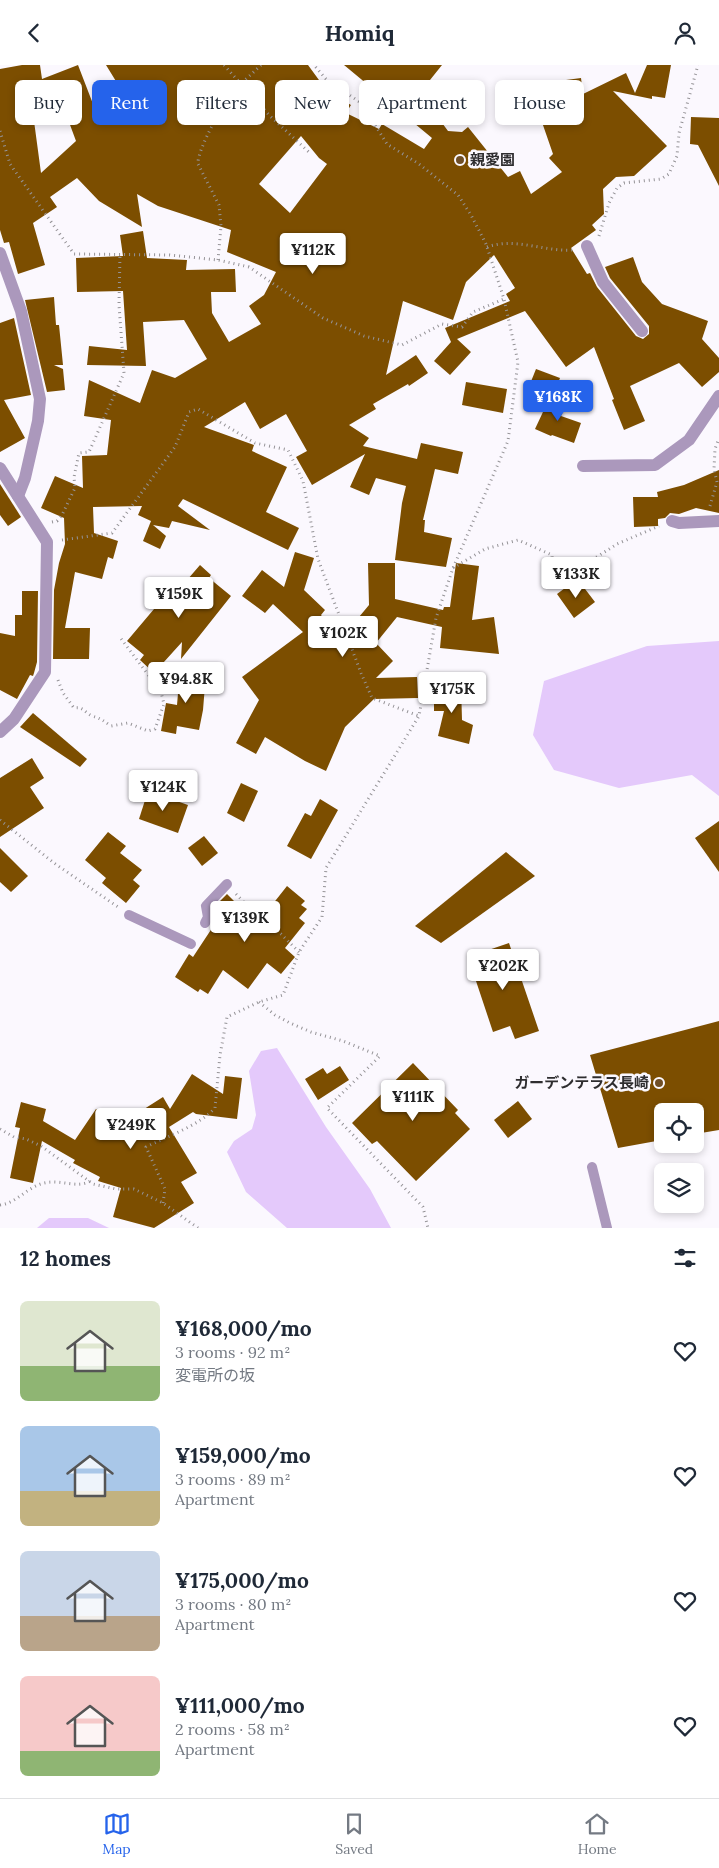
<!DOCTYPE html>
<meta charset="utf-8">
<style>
body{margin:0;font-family:Lora,"Noto Sans JP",serif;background:#f2f2f3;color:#1f2937;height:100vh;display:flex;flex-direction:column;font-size:19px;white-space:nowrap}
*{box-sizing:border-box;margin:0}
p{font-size:16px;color:#747a83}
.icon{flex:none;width:28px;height:28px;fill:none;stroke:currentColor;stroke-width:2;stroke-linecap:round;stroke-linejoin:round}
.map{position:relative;height:1163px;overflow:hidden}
.details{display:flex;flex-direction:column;background:#fff;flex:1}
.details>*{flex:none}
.hud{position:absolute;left:15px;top:15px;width:690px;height:45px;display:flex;gap:10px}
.controls{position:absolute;left:654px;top:1038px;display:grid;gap:10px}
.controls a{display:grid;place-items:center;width:50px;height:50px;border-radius:8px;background:#fff;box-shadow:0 2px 8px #0003;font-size:25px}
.price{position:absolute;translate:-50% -42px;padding:0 11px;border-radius:5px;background:#fff;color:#222;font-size:16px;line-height:32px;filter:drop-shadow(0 1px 2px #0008)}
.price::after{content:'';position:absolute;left:50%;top:30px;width:15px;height:11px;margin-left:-8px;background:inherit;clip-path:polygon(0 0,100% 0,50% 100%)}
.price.active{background:#2563eb;color:#fff}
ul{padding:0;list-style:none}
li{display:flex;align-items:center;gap:15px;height:125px;padding:0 20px}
li span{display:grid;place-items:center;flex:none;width:140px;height:100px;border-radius:8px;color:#555}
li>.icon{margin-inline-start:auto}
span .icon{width:60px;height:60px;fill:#fffc;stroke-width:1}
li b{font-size:21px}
h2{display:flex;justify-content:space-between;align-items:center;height:60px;padding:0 20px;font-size:21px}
.tag{padding:0 18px;border-radius:8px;background:#fff;box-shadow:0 2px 8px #0003;font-size:18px;line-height:45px}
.tag.active{background:#2563eb;color:#fff}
header{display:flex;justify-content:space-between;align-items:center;height:65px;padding:0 20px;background:#fff;font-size:22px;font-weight:800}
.tab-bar{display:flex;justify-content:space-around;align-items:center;height:70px;border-top:1px solid #e0e1e3;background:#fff;font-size:14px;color:#747a83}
.tab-bar a{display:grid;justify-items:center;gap:2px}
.tab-bar .active{color:#2563eb}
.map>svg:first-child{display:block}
.green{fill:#e4c9fb}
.building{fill:#7c4e00;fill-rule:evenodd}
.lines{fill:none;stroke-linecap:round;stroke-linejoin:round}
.path{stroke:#959397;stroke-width:3;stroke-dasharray:1 4;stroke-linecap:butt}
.service{stroke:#ab98bc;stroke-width:10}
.minor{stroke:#ab98bc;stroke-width:12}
.poi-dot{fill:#704f26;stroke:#fbf8fe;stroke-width:2}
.labels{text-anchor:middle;stroke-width:5;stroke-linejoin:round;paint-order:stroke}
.poi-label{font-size:15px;font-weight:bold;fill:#2e2d2f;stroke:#fbf8fe;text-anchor:start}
</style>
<header><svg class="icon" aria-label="back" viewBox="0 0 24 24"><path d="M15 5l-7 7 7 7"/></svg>Homiq<svg class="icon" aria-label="person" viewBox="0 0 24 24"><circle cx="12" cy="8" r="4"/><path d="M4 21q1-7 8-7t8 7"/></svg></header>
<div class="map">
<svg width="719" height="1163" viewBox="0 0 719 1163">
<rect width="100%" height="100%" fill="#fbf8fe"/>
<g class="green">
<polygon points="719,576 719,731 692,710 619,723 554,705 533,670 544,616 647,581"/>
<polygon points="277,983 326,1062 370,1124 391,1163 287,1163 246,1127 227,1087 234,1076 252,1064 256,1050 249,1006 261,986"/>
<polygon points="49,1153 88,1153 109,1163 37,1163"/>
</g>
<g class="building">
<path d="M 22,0 L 40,0 L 42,14 L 78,0 L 98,52 L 122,26 L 106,0 L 308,0 L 327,26 L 351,40 L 346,48 L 379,64 L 382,59 L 424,84 L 432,73 L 344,0 L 442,0 L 418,30 L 426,36 L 448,66 L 462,67 L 468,62 L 508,112 L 520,106 L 531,129 L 562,107 L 549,93 L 553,89 L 535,37 L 567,26 L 566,15 L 581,13 L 583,29 L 626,8 L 635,28 L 647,0 L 671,0 L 665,33 L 652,31 L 652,34 L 613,26 L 667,81 L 634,111 L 616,112 L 603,124 L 604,149 L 592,160 L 596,165 L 571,183 L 587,209 L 590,208 L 597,222 L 636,271 L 643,274 L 649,269 L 649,261 L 610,213 L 605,202 L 633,192 L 642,217 L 662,239 L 708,256 L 702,274 L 719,293 L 719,307 L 702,322 L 679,298 L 630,321 L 645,356 L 624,365 L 612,335 L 614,334 L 594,282 L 566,302 L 525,246 L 457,274 L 471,287 L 450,310 L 434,296 L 451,277 L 445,263 L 510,236 L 506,229 L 515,223 L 494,190 L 466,217 L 453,255 L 403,236 L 386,310 L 416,290 L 428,308 L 409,321 L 408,319 L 373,339 L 376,344 L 349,360 L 369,373 L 363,381 L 417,394 L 421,378 L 463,387 L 458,409 L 435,404 L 423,455 L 425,455 L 424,467 L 452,473 L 446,502 L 395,495 L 402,438 L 406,421 L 376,413 L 369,430 L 350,422 L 365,389 L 312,420 L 296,392 L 307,386 L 286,349 L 260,364 L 245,337 L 204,362 L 254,380 L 252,386 L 287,402 L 266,447 L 299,463 L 288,485 L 183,434 L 178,441 L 210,465 L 172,456 L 169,463 L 153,460 L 166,471 L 160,484 L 143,476 L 151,456 L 138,450 L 142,441 L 93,442 L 94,468 L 118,476 L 113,494 L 108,492 L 102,514 L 75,507 L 65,563 L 90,563 L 89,594 L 53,594 L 54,525 L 59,498 L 65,479 L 64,453 L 41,443 L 55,411 L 83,423 L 82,391 L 107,390 L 111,355 L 84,351 L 89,315 L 140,338 L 152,305 L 175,313 L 207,294 L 184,255 L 143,257 L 146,301 L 87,300 L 89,281 L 127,285 L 123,226 L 77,227 L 76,193 L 123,191 L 120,170 L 143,166 L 147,193 L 187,195 L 186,205 L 235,204 L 236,227 L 211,227 L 212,248 L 229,277 L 261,259 L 249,241 L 264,230 L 276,207 L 227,187 L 231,165 L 158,141 L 137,129 L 142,162 L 99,136 L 77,113 L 50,132 L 57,142 L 33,158 L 45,200 L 18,209 L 9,177 L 4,178 L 0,165 L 0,4 ZM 66,49 L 76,76 L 41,108 L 34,56 ZM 301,71 L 319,93 L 327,99 L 290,148 L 259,119 Z"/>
<polygon points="691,52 719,53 719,121 698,80 690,79"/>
<polygon points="54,232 56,260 59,260 63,300 54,300 63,304 65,325 47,327 25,235"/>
<polygon points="14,253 31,330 4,335 25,373 0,387 0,258"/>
<polygon points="536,304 560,313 554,328 530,319"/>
<polygon points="466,317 507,324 503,348 462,340"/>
<polygon points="550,332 566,340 561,351 581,358 574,378 552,370 551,371 535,364"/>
<polygon points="719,405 719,448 696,443 679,449 670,448 665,453 658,454 658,461 634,462 633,432 658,432 657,427 684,420"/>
<polygon points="0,419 21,452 8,461 0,450"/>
<polygon points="295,487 314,493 304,525 325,545 321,550 339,576 369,540 368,498 395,498 395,534 443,545 444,542 450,542 456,498 479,501 472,555 494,552 499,589 440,583 442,562 397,552 376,578 393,596 376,613 417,612 418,633 374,634 345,662 326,706 305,696 265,672 256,689 236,678 259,635 242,612 303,567 273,539 265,548 242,531 262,505 284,522"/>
<polygon points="200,500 211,510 209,513 231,531 181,594 182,577 154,608 140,595 144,590 127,576 176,518 181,522"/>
<polygon points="573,517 578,523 582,520 595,537 574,553 557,529"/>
<polygon points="22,526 38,526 37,597 34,608 33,611 30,610 17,634 0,625 0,568 15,571 15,550 22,550"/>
<polygon points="180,606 206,608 203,645 199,665 177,661 176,669 161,666 166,638 177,640"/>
<polygon points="461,620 462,655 473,660 469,679 438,671 444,646 434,646 434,621"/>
<polygon points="33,648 87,694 80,702 20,662"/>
<polygon points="32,693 44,713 30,722 44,743 0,772 0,713"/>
<polygon points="241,718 258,726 244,757 227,748"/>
<polygon points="148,726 188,740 178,768 139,754"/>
<polygon points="320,734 338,745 311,794 287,781 305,748 311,751"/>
<polygon points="719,756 719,807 695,773"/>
<polygon points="108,767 126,781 120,788 142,805 133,815 140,821 126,838 102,818 106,813 85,795"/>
<polygon points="204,771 218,788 202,801 188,783"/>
<polygon points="0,783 28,811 11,827 0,817"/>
<polygon points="506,787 535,811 441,878 415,861"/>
<polygon points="287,821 305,836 301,840 307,844 299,853 305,858 285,883 295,892 281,909 267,898 248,924 223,905 208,929 200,924 198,927 175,912 189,889 193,892 222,848 215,841 227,829 257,859"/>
<polygon points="509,878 539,966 515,974 510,961 493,967 468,892"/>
<polygon points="719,956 719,1065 695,1069 695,1046 662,1046 662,1075 618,1083 590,990"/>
<polygon points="413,998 458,1045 455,1048 470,1064 416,1116 377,1076 372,1079 352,1058"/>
<polygon points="340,1001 349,1015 318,1035 305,1014 323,1003 327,1009"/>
<polygon points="192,1009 223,1029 225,1011 242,1013 237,1054 196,1049 193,1047 169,1062 197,1108 181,1117 194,1138 154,1163 113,1152 121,1123 98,1116 100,1112 73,1098 75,1095 42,1076 33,1118 10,1113 20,1063 15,1062 21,1037 46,1044 43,1056 75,1075 96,1044 119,1060 163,1032 170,1044"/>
<polygon points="518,1036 532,1054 508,1073 494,1055"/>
</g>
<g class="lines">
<g class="path">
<polyline points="224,0 269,50 311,89"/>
<polyline points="0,66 10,99 74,189 170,190 218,195 249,202 323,253 364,271 402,280 442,259 462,262 473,247 504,234"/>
<polyline points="599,171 609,138 617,123 624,118 661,114 669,109 677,91 679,68 698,0"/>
<path d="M 487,182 C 516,172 544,187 573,185"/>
<path d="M 218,195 L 221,161 L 219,140 L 198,99 C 197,85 223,39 233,27 C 242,17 252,9 261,0"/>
<polyline points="710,441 717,417 714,404 715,384 719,373"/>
<polyline points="52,457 57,456 62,450 75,423 74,412 79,388 89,387 124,308 119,240 120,189"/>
<polyline points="62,475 112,468 175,382 189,347 198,344 255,378 288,385 303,416 318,494 361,608 372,633 419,651"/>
<polyline points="453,503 485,484 518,475 552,490 553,520 617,479 659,461"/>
<path d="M 58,615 L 63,628 L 74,643 C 83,641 85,648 92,651 C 100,653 104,656 111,661 L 128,658 L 148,666 L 155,664 L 164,639 L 161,627 L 119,571"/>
<polyline points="0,755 54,798 118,842"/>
<polyline points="236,829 260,854 281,869 299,887"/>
<polyline points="259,937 275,950 290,958 311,967 343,976 380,991 327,1043 423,1142 428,1163"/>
<polyline points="0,1064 14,1072 26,1074 41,1081 93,1119 116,1124 134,1124 163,1138 198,1163"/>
<path d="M 163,1138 L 165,1124 L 146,1082 C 166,1072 200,1060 215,1043 L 220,990 L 227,952 L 259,937 L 283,930 L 299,887 L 322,852 L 326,803 L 419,651 L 436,553 L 453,503 L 508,376 L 518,297 L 504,234 L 486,179 L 471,150 L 458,130 L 419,99 L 387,79 L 361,38 L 326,14 L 314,0"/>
<path d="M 0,1140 C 17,1138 27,1122 44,1118 C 61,1114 77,1124 90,1116"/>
</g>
<g class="service">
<polyline points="129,850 191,879"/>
<polyline points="205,858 208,852 206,841 227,819"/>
<polyline points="592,1102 607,1163"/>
</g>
<g class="minor">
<polyline points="587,181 603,217 642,266"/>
<polyline points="0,188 21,246 40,334 38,356 25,413 18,431"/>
<polyline points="583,401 655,400 689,375 719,331"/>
<polyline points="0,403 47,477 45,607 14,654 0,667"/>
<polyline points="672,456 679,458 719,456"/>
</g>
</g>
<g class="poi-dot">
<circle cx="460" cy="95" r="5"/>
<circle cx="659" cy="1018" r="5"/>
</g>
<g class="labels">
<g class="poi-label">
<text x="470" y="100">親愛園</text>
<text x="649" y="1023" text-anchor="end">ガーデンテラス長崎</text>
</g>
</g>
</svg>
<div class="controls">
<a><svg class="icon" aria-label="locate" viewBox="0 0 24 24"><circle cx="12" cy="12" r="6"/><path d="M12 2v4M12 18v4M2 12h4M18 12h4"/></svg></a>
<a><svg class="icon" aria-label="layers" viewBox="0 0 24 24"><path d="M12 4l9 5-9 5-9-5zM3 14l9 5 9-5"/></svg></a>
</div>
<b class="price" style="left:313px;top:210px">¥112K</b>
<b class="price active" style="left:558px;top:357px">¥168K</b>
<b class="price" style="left:576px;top:534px">¥133K</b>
<b class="price" style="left:179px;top:554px">¥159K</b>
<b class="price" style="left:343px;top:593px">¥102K</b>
<b class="price" style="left:186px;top:639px">¥94.8K</b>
<b class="price" style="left:452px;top:649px">¥175K</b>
<b class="price" style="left:163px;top:747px">¥124K</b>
<b class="price" style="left:245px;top:878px">¥139K</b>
<b class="price" style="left:503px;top:926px">¥202K</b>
<b class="price" style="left:413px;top:1057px">¥111K</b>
<b class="price" style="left:131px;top:1085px">¥249K</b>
<div class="hud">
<a class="tag">Buy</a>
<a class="tag active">Rent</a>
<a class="tag">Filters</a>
<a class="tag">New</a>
<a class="tag">Apartment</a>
<a class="tag">House</a>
</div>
</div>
<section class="details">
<h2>12 homes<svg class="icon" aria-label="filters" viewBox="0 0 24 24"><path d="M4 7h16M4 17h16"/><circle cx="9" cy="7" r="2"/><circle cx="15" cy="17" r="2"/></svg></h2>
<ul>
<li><span style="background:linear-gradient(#dfe7d0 65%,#8fb573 0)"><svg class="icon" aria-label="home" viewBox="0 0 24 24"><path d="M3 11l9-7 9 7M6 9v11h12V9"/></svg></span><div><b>¥168,000/mo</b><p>3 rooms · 92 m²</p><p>変電所の坂</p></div><svg class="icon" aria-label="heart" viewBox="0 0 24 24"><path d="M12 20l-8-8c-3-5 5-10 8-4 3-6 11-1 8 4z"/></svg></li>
<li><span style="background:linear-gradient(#a9c7e8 65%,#c2b280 0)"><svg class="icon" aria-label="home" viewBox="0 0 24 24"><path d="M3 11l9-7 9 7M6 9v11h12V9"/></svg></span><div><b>¥159,000/mo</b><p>3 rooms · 89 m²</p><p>Apartment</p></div><svg class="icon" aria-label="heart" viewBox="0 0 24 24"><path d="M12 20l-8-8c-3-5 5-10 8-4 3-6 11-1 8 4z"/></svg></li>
<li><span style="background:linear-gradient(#c9d6e8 65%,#b9a48a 0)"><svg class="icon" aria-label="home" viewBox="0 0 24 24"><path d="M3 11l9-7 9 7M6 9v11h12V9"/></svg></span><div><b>¥175,000/mo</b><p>3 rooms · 80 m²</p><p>Apartment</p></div><svg class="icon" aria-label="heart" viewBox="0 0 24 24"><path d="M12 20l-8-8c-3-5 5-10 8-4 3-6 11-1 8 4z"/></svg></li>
<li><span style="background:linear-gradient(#f6c9c9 75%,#8fb573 0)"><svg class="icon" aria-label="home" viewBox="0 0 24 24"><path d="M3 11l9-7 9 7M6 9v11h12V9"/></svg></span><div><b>¥111,000/mo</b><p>2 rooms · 58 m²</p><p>Apartment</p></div><svg class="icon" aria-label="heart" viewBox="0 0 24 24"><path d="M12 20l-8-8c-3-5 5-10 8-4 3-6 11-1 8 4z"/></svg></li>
</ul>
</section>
<nav class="tab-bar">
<a class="active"><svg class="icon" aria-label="map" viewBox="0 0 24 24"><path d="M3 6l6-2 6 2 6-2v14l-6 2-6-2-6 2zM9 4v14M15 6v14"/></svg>Map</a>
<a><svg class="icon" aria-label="saved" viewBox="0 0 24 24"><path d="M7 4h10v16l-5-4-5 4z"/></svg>Saved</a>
<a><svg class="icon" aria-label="home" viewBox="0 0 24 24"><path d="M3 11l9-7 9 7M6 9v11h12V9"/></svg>Home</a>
</nav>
